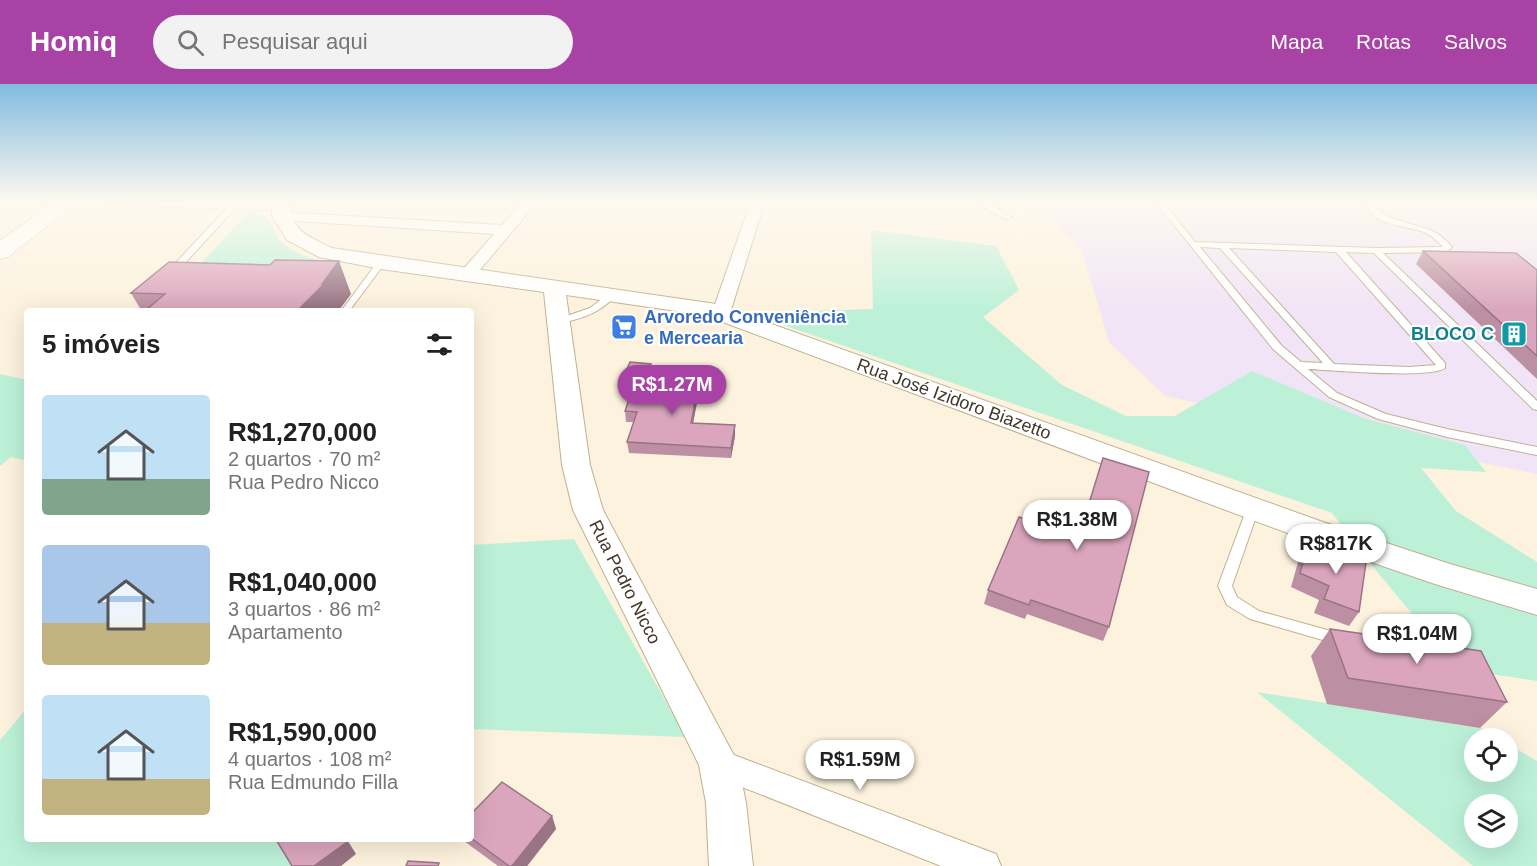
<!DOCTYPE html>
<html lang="pt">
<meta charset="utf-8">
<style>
body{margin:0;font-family:Arial,sans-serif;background:#f2f2f2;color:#222;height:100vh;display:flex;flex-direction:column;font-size:22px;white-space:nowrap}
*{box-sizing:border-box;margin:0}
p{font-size:20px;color:#767676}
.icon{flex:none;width:33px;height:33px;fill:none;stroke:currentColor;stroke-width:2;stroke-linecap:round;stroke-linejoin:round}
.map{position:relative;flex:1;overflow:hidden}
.sheet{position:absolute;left:24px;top:224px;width:450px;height:534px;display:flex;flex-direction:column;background:#fff;border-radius:6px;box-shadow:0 6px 24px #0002}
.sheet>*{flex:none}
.fabs{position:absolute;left:1464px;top:644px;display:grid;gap:12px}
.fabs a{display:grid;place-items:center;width:54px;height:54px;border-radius:50%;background:#fff;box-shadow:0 6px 24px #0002;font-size:30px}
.price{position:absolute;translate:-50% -51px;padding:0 14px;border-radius:21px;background:#fff;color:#222;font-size:20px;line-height:39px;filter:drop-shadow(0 2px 3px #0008)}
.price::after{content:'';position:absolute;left:50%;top:36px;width:18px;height:14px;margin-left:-9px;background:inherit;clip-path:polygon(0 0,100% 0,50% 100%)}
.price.on{background:#a942a5;color:#fff}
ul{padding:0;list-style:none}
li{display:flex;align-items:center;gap:18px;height:150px;padding:0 18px}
li span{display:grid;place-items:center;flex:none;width:168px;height:120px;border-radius:6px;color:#555}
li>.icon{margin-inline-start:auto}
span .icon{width:72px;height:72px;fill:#fffc;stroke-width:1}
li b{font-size:26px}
h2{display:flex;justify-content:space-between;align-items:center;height:72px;padding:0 18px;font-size:26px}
header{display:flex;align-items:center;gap:36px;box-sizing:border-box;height:84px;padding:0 30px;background:#a942a5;color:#fff}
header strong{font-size:28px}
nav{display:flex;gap:33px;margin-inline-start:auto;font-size:21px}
.search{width:420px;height:54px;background:#f2f2f2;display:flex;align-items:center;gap:15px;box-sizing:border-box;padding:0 21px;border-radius:33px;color:#767676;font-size:22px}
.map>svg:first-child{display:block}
.commercial{fill:#f1e4f7}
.green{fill:#bcf1d8;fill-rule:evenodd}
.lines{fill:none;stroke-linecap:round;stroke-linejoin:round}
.service-casing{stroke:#c0b08e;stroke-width:2}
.minor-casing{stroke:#c0b08e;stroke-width:2}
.tertiary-casing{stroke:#c0b08e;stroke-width:2}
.primary-casing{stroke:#c0b08e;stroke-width:1}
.service{fill:#fff;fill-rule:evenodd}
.minor{fill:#fff;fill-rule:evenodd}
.tertiary{fill:#fff;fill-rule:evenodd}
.primary{fill:#fff;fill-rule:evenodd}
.wall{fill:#bc8fa3}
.shaded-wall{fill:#997484}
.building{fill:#dba6bd;stroke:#997484;stroke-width:1.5}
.labels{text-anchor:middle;stroke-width:4.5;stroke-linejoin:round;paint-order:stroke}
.shop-label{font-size:18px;font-weight:bold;fill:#366cbe;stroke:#fff;text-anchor:start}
.culture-label{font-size:18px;font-weight:bold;fill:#0d838f;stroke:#fff;text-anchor:end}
.street-label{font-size:18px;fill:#40392b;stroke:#fff}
</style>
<header>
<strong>Homiq</strong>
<div class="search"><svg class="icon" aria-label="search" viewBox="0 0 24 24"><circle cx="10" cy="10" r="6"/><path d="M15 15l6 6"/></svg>Pesquisar aqui</div>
<nav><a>Mapa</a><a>Rotas</a><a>Salvos</a></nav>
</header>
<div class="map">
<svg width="1537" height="782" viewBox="0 0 1537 782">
<rect width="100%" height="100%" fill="#fcf2dd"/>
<polygon class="commercial" points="1030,117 1537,117 1537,390 1165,312 1109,258 1082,166"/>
<g class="green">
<path d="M 249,128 C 276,129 267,145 284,160 C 294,169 306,172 318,177 L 179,203 Z"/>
<polygon points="871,146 996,162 1019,206 983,233 1062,301 1126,332 1175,332 1252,287 1366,335 1465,361 1486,388 1421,384 1456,427 1537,478 1537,597 1458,585 1374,484 1332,429 748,229 873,225"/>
<polygon points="0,290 27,296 27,377 11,373 0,382"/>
<polygon points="574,455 686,653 471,645 471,461"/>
<path d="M 1257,608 L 1480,644 L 1497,654 L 1474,654 L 1474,687 L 1508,687 L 1508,660 L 1537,677 L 1537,782 L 1473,782 ZM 1474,720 L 1508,720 L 1508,753 L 1474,753 Z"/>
<polygon points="27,624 27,754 278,755 295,782 0,782 0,656"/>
</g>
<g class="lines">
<defs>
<g id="service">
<polygon points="234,117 242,117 173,192 167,192 167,188"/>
<polygon points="971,117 985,117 1012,133 1005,135"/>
<path d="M 1155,117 L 1162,117 L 1195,158 L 1376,164 L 1443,163 C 1437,157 1432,151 1424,148 C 1407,141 1371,143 1366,119 L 1369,117 L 1377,117 L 1374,120 L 1375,123 C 1400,146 1428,134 1452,163 L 1447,168 L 1383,169 L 1537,317 L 1537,326 L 1533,325 L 1374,169 L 1346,168 L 1445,279 L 1445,284 C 1430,295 1332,286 1308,285 L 1337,309 L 1386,330 L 1447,345 L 1537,363 L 1537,371 L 1447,353 L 1378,335 L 1329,313 L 1273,265 ZM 1200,163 L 1220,164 L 1323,279 L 1301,278 L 1281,261 ZM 1229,164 L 1336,168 L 1436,281 L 1409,283 L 1334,280 Z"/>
<polygon points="381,176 385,179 350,226 342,226 378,177"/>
<path d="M 612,207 L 617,210 L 615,212 C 599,230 580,235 557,240 L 552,237 L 590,224 Z"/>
<polygon points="1253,420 1259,424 1232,502 1237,513 1259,527 1345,551 1347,555 1345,559 1340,561 1250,535 1227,521 1218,502 1247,424"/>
</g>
<g id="minor">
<polygon points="101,117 240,117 279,118 286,122 279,126 108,121"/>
<polygon points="524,117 538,117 473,194 467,195 459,190 494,150 281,136 274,132 281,128 502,141"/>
<polygon points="751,117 765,117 730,229 727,233 715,233 712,229"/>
<polygon points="718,665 996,770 1001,782 941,782 707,689 702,679 707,669"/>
</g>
<path id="tertiary" d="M 272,117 L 290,117 C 293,150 305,150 332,164 L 716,220 L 1320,437 L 1450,480 L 1537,505 L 1537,531 L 1435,500 L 1298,453 L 704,231 L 566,211 L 590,381 L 603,426 L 738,679 L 746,719 L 753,782 L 709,782 L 706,719 L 699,681 L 573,426 L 562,381 L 544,208 L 381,185 L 319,173 L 287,156 L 272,132 Z"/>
<polygon id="primary" points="55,117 79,117 8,173 0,175 0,157"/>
</defs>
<use href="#service" class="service-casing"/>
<use href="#minor" class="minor-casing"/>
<use href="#tertiary" class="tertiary-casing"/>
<use href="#primary" class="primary-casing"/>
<use href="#service" class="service"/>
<use href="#minor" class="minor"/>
<use href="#tertiary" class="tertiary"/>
<use href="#primary" class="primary"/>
</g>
<g class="wall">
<polygon points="1423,167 1537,186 1537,295 1416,180"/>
<polygon points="131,209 351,210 339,226 141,226"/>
<polygon points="651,280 652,288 649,295 699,308 693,339 735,341 735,352 731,374 629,369 627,358 634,338 626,338 625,327 633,304 623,303 622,296"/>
<polygon points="1103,374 1109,543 1103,557 1027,530 1025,535 984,520 988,506 1078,452"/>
<polygon points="1309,457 1359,528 1349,542 1314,529 1319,516 1291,503 1300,471"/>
<polygon points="1330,545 1507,618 1480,644 1327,620 1311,572"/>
<polygon points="552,732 556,745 527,782 498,782 464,757 463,754 471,754"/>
</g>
<g class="shaded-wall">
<polygon points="339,177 351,210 339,226 298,226"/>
<polygon points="651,280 652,288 646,305 645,297"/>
<polygon points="699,298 699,308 691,350 691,339"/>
<polygon points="735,341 735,352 731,374 731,364"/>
<polygon points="552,732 556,745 527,782 512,782"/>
<polygon points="345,754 346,754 356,770 341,782 314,782"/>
</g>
<g class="building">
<polygon points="1423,167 1516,169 1537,186 1537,272"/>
<polygon points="275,176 339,177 322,200 324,200 298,226 146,226 165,210 131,209 169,178 270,181"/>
<polygon points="630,278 651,280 645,295 636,294 635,296 622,296"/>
<polygon points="636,294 699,298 691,339 735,341 731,364 627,358 637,328 625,327"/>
<polygon points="1103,374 1149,388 1109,543 1031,516 1029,521 988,506 1019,433 1079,452"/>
<polygon points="1309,457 1366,478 1359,528 1324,515 1329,502 1300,489"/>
<polygon points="1330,545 1481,567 1507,618 1348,594"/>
<polygon points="502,698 552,732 512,782 509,782 471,754 471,730"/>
<polygon points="275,754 345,754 347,758 314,782 292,782"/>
<polygon points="408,777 439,779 438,782 406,782"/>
</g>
<linearGradient id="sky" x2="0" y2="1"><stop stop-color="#80bce0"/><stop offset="0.52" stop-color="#fef9f0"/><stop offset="1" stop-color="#fef9f0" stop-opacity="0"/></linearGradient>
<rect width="1537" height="226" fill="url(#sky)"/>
<defs>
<symbol id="supermarket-square" viewBox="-11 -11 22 22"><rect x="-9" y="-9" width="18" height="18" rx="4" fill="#3f7fe0" stroke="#fff"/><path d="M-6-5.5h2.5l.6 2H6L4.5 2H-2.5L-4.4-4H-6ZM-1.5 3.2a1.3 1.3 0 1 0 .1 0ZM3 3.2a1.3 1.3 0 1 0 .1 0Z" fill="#fff"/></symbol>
<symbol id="building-square" viewBox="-11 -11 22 22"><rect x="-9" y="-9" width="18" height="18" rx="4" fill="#0f9aa8" stroke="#fff"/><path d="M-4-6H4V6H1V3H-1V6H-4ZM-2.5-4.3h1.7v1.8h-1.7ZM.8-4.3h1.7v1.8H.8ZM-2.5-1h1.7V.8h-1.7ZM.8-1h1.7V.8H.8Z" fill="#fff"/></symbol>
</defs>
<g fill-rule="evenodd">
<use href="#supermarket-square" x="609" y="228" width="30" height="30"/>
<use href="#building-square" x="1499" y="235" width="30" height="30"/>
</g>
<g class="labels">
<g class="shop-label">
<text x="644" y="239">Arvoredo Conveniência<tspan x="644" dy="21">e Mercearia</tspan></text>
</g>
<g class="culture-label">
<text x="1494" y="256">BLOCO C</text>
</g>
<g class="street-label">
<text transform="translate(954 315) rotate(20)" y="6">Rua José Izidoro Biazetto</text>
<text transform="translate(625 498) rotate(63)" y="6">Rua Pedro Nicco</text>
</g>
</g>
</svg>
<div class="fabs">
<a><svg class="icon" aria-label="locate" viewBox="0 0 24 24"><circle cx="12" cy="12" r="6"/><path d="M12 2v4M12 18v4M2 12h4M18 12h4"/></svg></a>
<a><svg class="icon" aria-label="layers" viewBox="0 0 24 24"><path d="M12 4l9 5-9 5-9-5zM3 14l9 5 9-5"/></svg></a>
</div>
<b class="price on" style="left:672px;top:332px">R$1.27M</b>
<b class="price" style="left:1077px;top:467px">R$1.38M</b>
<b class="price" style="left:1336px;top:491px">R$817K</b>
<b class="price" style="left:1417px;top:581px">R$1.04M</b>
<b class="price" style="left:860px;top:707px">R$1.59M</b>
<section class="sheet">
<h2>5 imóveis<svg class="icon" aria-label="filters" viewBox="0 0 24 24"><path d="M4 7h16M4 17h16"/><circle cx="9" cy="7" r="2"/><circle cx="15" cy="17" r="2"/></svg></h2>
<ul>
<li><span style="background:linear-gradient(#bfe0f5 70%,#7fa58c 0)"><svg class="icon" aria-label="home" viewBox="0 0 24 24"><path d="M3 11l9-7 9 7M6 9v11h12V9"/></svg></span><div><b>R$1,270,000</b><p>2 quartos · 70 m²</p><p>Rua Pedro Nicco</p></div></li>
<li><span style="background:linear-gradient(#a9c7e8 65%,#c2b280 0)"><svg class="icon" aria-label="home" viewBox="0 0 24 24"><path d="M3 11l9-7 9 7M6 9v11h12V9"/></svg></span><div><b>R$1,040,000</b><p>3 quartos · 86 m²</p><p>Apartamento</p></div></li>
<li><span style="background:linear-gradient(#bfe0f5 70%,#c2b280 0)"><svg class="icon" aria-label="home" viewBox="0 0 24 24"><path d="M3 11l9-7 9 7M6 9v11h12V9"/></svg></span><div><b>R$1,590,000</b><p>4 quartos · 108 m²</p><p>Rua Edmundo Filla</p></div></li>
</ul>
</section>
</div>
